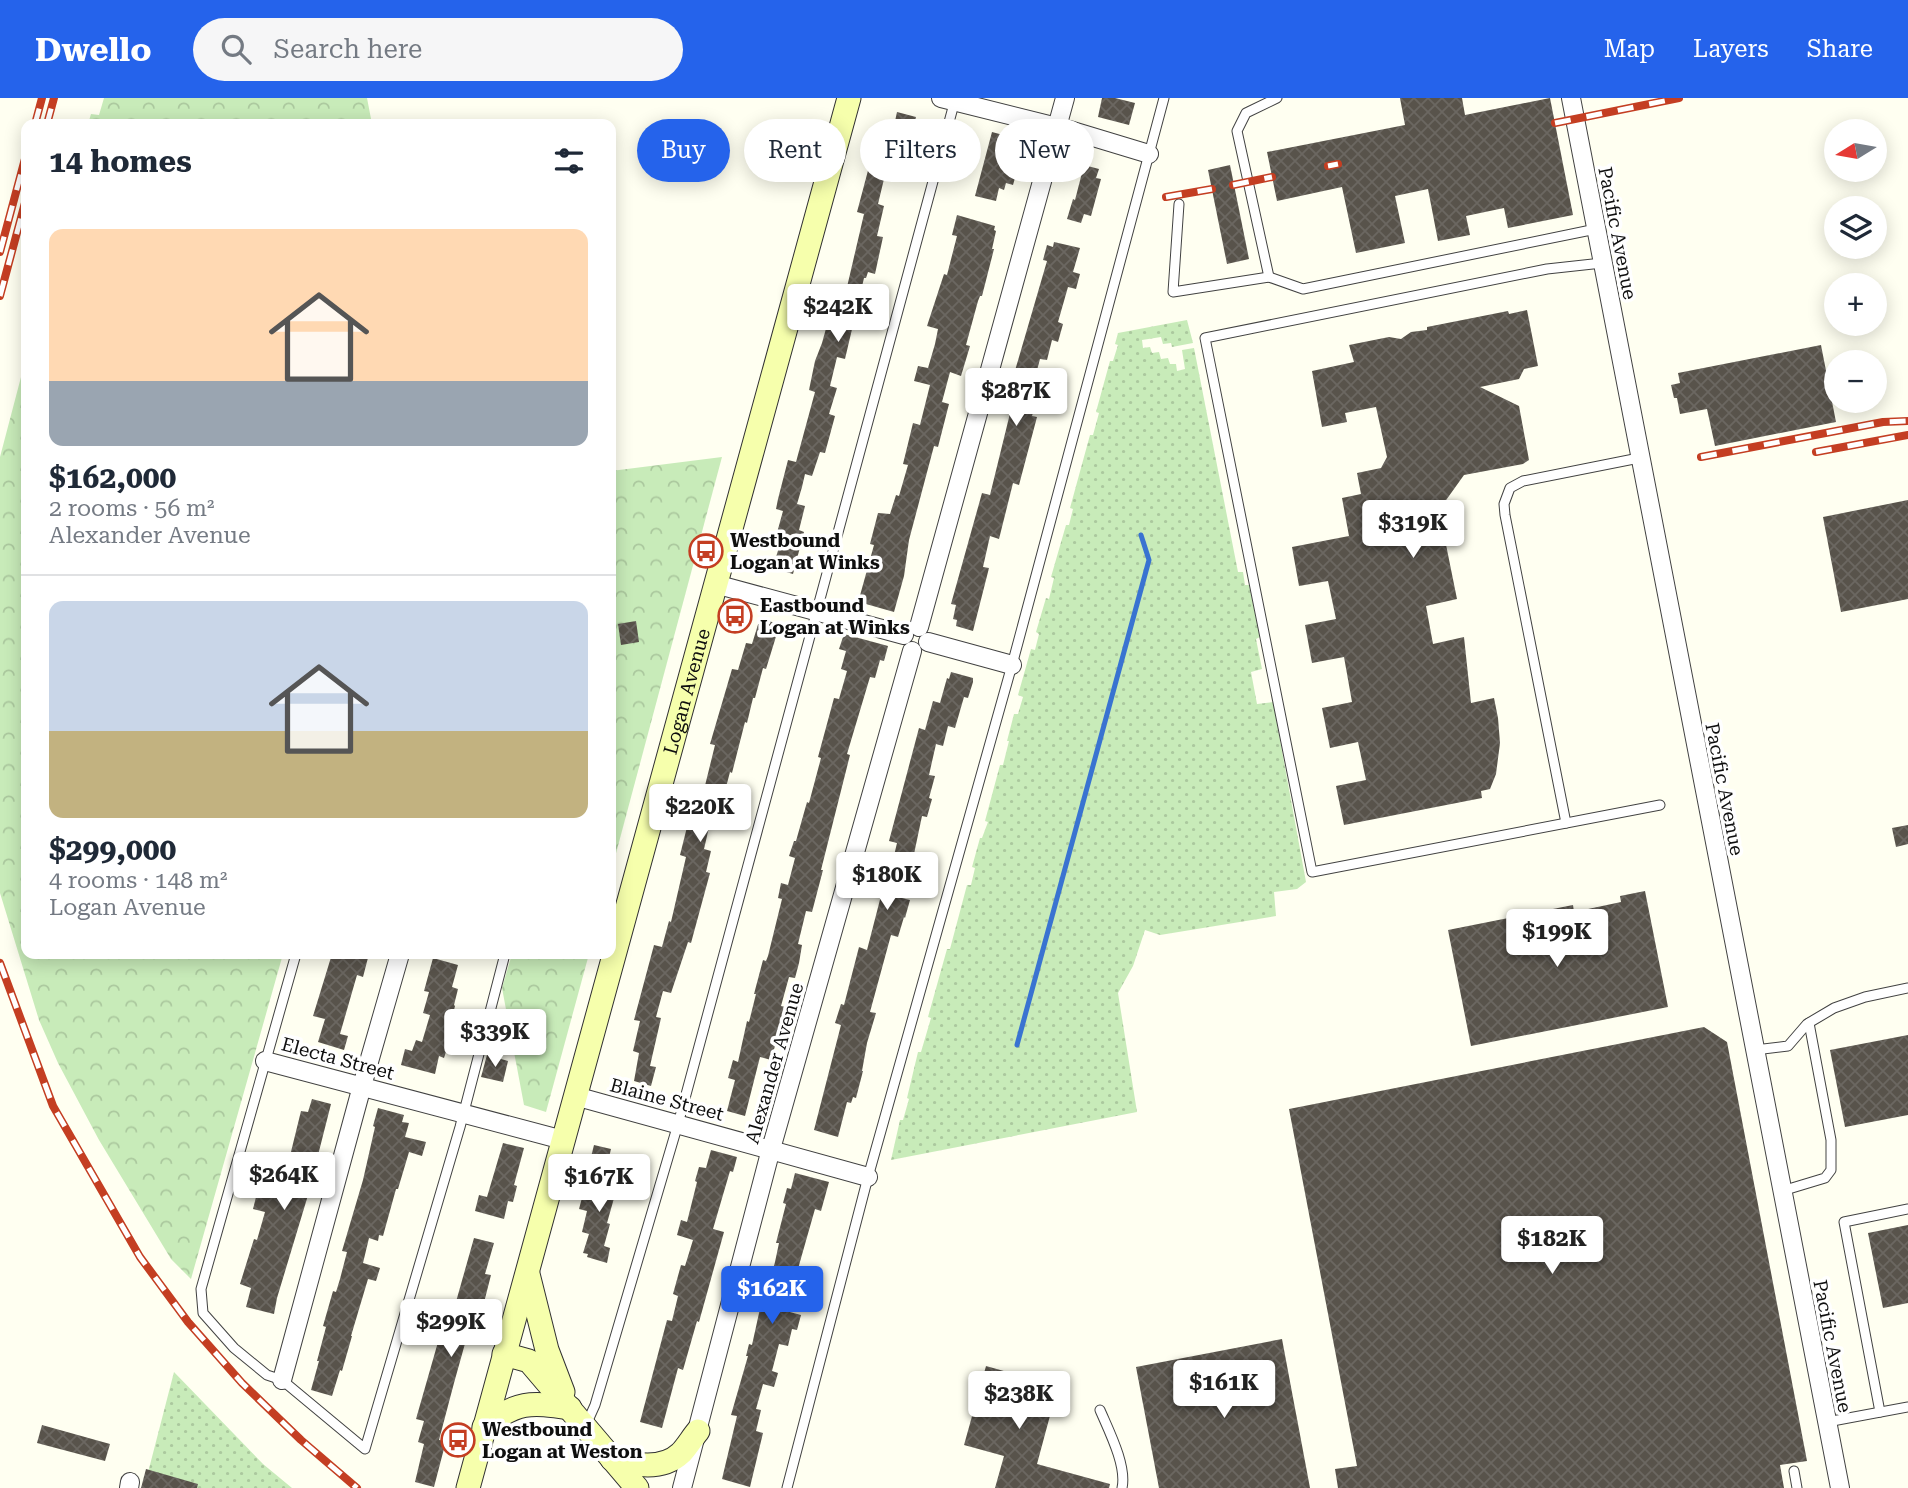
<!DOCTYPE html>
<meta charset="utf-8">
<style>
body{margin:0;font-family:"Roboto Serif",serif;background:#f6f6f7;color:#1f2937;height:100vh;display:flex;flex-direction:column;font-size:26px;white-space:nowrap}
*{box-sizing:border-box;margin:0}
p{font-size:23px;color:#747a83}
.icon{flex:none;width:38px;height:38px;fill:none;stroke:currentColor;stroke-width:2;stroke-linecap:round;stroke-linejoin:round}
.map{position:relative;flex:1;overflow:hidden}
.panel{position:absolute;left:21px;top:21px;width:595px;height:840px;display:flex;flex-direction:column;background:#fff;border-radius:14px;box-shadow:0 4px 18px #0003}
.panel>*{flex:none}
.hud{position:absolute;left:637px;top:21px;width:665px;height:63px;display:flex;gap:14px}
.needle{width:46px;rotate:259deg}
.tools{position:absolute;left:1824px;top:21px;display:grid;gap:14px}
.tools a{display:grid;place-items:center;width:63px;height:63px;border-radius:50%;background:#fff;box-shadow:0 4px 18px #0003;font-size:35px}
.price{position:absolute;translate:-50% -60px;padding:0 16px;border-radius:7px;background:#fff;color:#222;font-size:23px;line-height:46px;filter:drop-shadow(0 2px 4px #0008)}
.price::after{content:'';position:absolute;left:50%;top:42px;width:21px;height:16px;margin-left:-10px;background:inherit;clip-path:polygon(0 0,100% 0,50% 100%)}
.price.selected{background:#2563eb;color:#fff}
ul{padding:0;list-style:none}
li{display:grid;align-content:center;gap:14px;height:371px;padding:0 28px}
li+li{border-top:2px solid #e0e1e3}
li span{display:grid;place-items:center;height:217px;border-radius:14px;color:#555}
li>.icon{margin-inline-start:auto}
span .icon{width:126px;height:126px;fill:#fffc;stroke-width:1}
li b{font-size:30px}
h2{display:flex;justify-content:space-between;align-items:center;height:84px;padding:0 28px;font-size:30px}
.pill{padding:0 24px;border-radius:32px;background:#fff;box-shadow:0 4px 18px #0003;font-size:24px;line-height:63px}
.pill.selected{background:#2563eb;color:#fff}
header{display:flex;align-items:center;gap:42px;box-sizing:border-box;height:98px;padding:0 35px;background:#2563eb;color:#fff}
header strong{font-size:33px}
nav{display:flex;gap:38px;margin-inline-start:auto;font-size:24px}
.search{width:490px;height:63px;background:#f6f6f7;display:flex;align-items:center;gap:18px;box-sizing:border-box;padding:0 24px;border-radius:38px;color:#747a83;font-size:26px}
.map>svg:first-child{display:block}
.grass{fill:url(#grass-dots)}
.park{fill:url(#park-crowns)}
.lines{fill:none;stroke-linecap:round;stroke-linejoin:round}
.stream{stroke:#3973d1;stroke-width:5}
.building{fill:url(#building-cross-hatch)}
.lane-casing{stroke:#424242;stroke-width:11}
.street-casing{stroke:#424242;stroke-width:20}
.secondary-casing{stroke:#313131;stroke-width:25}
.lane{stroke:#fff;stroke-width:9}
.street{stroke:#fff;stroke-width:18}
.secondary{stroke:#f6ffac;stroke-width:23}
.rail-casing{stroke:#c43e22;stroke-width:8}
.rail{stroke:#fff;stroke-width:5;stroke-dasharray:16;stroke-linecap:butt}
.labels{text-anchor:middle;stroke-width:7;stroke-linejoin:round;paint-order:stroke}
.street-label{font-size:19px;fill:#0f0f0f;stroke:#fff}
.poi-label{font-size:19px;font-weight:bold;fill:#0f0f0f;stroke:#fff;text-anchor:start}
</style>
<header>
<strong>Dwello</strong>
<div class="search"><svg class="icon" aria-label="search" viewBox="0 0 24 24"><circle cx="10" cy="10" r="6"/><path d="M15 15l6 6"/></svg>Search here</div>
<nav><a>Map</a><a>Layers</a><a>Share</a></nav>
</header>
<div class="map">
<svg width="1908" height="1390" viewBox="0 0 1908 1390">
<defs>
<pattern id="grass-dots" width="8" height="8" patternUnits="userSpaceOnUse" patternTransform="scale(1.75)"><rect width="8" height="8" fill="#c8ebb9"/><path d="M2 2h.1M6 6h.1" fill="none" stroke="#abc89e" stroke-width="1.8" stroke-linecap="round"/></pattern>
<pattern id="park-crowns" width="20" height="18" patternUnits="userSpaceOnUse" patternTransform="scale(1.75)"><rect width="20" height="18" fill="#c8ebb9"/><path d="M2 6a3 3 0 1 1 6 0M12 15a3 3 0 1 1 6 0" fill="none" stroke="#abc89e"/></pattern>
<pattern id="building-cross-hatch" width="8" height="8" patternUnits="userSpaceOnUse" patternTransform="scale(1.75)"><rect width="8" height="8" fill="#58534b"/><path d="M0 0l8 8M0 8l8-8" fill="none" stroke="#6b6761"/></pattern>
</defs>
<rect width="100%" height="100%" fill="#fffff1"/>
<g class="grass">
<polygon points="1187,222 1193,245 1172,249 1171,245 1163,246 1161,239 1142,242 1143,250 1150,249 1152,255 1159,254 1161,261 1168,260 1170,266 1176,266 1177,273 1185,271 1182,252 1194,250 1238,474 1243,474 1245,487 1249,487 1260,539 1256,541 1262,571 1251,574 1257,606 1273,604 1306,784 1297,791 1274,794 1276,818 1160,837 1145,832 1133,868 1118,895 1137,1014 891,1062 900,1022 903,1022 909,1001 907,1000 918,954 921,954 931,920 928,919 947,851 950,851 967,787 971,787 975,770 972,769 980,740 982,740 988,724 985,723 1000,667 1003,667 1009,643 1007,643 1014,616 1018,616 1023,599 1018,597 1031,551 1035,552 1039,536 1036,534 1046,500 1049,501 1054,480 1051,479 1066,427 1069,427 1073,411 1070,410 1090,337 1093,337 1099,315 1096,314 1110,263 1113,263 1118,247 1115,246 1118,235"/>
<polygon points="174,1274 263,1366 292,1390 144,1390"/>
</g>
<g class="park">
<polygon points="104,0 367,0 372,26 88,26 91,16 99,17"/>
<polygon points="26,260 26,856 283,856 191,1181 171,1161 99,1042 58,965 39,922 0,795 0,359"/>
<polygon points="722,359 611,774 611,373"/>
<polygon points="512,856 589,856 546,1014 524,1007 502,890"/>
</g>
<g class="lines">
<polyline class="stream" points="1017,947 1149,462 1141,437"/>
</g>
<g class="building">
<polygon points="1102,0 1115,0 1135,5 1129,27 1098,19"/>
<polygon points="1400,0 1462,0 1465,17 1550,0 1573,117 1508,130 1504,110 1466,118 1470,137 1438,143 1428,91 1395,98 1405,145 1356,155 1342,89 1277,103 1267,54 1405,27"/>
<polygon points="897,14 916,19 912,37 904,65 896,63 891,83 884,81 878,106 884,108 877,138 883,139 875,176 868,174 866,180 864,180 845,261 837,259 830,288 837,290 829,316 835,318 825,355 820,354 812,378 805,376 802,389 797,406 805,408 799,432 804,434 793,476 776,471 779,460 776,459 781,443 775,442 783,413 776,411 778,401 788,362 796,364 815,294 809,292 815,263 822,245 838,187 847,189 864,116 857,114 870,65 878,68 885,40 891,42"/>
<polygon points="992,34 1018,41 1012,65 1019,66 1013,87 1006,85 1004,92 999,90 996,103 975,98"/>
<polygon points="775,46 790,51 784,71 769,66"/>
<polygon points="1084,67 1099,71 1096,80 1101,81 1091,118 1084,116 1081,125 1067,121 1073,101 1075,102"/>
<polygon points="1230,67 1249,161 1227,166 1208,72"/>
<polygon points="957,117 995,128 994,132 996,133 992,151 994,151 982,198 980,198 978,203 966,247 970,248 961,278 950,274 942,304 949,306 938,349 934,348 909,442 904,478 894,514 866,506 866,503 859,501 874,447 870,446 878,415 890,416 896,397 899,398 908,367 903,366 913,325 920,327 930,287 914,283 918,268 928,270 935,246 938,231 927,228 944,176 947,177 957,138 952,137"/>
<polygon points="1054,144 1080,150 1073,174 1080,176 1076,191 1068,189 1058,224 1063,226 1058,244 1052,242 1047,262 1040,261 1032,291 1039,292 1032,318 1037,319 1019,387 1013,385 999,441 990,438 983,469 989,470 973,533 956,528 957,522 953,521 956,507 951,506 982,395 990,397 1015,295 1009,294 1014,276 1047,163 1043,162 1047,147 1053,149"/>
<polygon points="1527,212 1538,268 1524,271 1519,281 1480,289 1519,308 1529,362 1523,366 1464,377 1439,412 1457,501 1426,508 1433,546 1464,539 1471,605 1494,600 1498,620 1500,645 1496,676 1490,691 1481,693 1482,700 1344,727 1336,688 1366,682 1358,644 1330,650 1322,610 1352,604 1344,559 1312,565 1305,527 1336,521 1328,483 1299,488 1292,449 1349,438 1342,400 1361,396 1357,375 1381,370 1387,359 1376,309 1345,315 1347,324 1322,329 1312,273 1354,264 1349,247 1389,239 1401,241 1411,234 1427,232 1427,229 1508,213 1509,216"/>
<polygon points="1821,247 1836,324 1715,348 1707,311 1680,316 1677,300 1674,300 1671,287 1680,285 1678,275"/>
<polygon points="1908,402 1908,501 1841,514 1823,419"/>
<polygon points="760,520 778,526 778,532 766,571 763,570 755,600 753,600 747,625 745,624 732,675 730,674 716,727 710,725 704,751 711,753 706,774 710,775 691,845 688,844 671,895 663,893 656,919 661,920 650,968 656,969 651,988 634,983 639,955 633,953 640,923 634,922 654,847 662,849 669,823 671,824 686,759 680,757 687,729 686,728 691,709 699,712 715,647 710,646 732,571 738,572 746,545 752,546"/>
<polygon points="636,523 639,544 621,547 618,526"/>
<polygon points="844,536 888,548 884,563 880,562 875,580 870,579 847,656 850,657 821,772 823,772 812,814 806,813 798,846 802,847 799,865 795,880 789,879 781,908 786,909 771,962 760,959 745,1018 727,1013 735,982 728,980 733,962 738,964 747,923 749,924 756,896 754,896 763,862 766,863 768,858 782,801 778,800 781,785 788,787 795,760 789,758 794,743 796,743 807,704 809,705 821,660 818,659 834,600 839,601 847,573 841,571 846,553 839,551"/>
<polygon points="951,574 973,580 973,584 968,600 964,599 955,630 948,628 943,648 936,646 929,677 935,678 929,700 932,701 927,719 922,718 910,775 907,775 902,800 910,802 905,820 904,819 898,839 891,837 870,914 876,915 867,945 862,973 863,973 856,1000 853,999 851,1005 847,1004 838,1039 814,1032 841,927 835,925 841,906 844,907 859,849 867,852 883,790 886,791 897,745 889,743 919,630 925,632 933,603 940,605 947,580 949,581"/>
<polygon points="1908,727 1908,746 1896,749 1892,730"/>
<polygon points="1645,793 1668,909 1471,948 1448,832 1573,807 1574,814 1621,804 1620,798"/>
<polygon points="332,856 369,856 363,879 357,877 340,936 348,938 344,952 318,944 325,921 313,918"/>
<polygon points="433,860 458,867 452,889 458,891 454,907 455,908 453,916 454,917 447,944 449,944 444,960 439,958 435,976 401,967 405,951 412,953 416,942 422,944 430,917 423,915 429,894 424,893"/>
<polygon points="1704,929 1727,944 1807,1363 1780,1367 1784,1390 1338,1390 1335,1371 1357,1368 1289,1011"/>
<polygon points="1908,937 1908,1017 1845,1029 1830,952"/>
<polygon points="487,957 508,963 503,984 481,979"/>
<polygon points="312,1001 331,1006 314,1073 315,1074 277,1200 274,1216 246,1209 251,1190 240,1186 254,1141 257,1142 265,1114 253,1111 257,1095 266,1098 270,1082 281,1085 286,1066 288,1066 301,1013 308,1014"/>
<polygon points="378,1010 404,1017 402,1024 409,1025 405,1039 426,1044 422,1058 409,1054 398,1091 396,1091 383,1138 379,1137 378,1143 369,1140 363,1165 380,1170 376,1183 368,1181 351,1238 352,1238 342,1273 340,1272 332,1298 311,1292 319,1263 317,1263 326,1229 323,1228 333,1193 336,1194 340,1181 347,1154 342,1153 363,1082 375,1029 373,1028"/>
<polygon points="503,1045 524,1050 514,1087 517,1088 513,1104 508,1103 504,1121 475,1113 479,1097 487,1099"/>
<polygon points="594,1047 611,1051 606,1072 589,1067"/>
<polygon points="711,1052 737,1059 733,1074 730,1073 713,1131 724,1134 699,1224 697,1223 683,1272 678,1270 662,1330 640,1324 667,1222 672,1223 678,1198 673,1196 681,1167 685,1168 693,1142 677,1137 681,1122 687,1124 697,1084 695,1083 699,1069 706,1070"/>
<polygon points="594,1072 620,1079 607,1125 610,1126 604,1148 610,1150 607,1165 587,1159 588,1156 583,1155 589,1136 582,1134 587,1113 579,1111 583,1096 587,1097"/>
<polygon points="795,1075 829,1084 821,1113 815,1111 786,1213 801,1217 797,1232 792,1231 788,1248 779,1246 772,1273 778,1275 774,1289 763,1286 756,1311 761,1312 756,1333 763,1335 750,1389 722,1381 737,1318 731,1317 748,1258 746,1258 749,1246 752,1247 761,1206 763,1207 775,1164 779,1145 776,1145 786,1106 783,1105 787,1090 791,1091"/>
<polygon points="1908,1127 1908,1205 1883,1210 1868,1135"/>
<polygon points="474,1140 494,1145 485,1176 491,1177 474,1244 466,1242 454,1285 439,1342 446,1343 434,1389 415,1384 424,1346 418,1344 424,1323 416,1321 444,1223 450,1225"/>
<polygon points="1282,1241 1310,1390 1159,1390 1136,1269"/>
<polygon points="986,1268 1058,1288 1037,1366 1110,1386 1109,1390 995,1390 1004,1358 964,1347"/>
<polygon points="42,1327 110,1346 105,1363 37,1345"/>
<polygon points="146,1371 198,1386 197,1390 141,1390"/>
</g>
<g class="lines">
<defs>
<g id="lane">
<polyline points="1179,106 1173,194 1269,179 1303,191 1596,131"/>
<polyline points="1602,165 1547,171 1205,240 1312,774 1660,707"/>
<polyline points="1269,179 1237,33 1246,15 1277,0"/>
<polyline points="1566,725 1505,417 1504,406 1510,390 1523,383 1639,360"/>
<polyline points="296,856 201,1191 203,1215 234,1250 267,1277 282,1282 365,1351 460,1029 505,856"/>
<polyline points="1755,952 1788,948 1807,926 1834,910 1865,899 1908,890"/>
<polyline points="1782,1093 1825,1080 1831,1072 1831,1042 1809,925"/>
<path d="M 1100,1312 C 1109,1333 1127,1368 1122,1390"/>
<polyline points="1880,1314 1844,1124 1908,1111"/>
<polyline points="1827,1324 1908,1309"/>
<polyline points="586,1327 595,1307 678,1026 955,2"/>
<polyline points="1794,1373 1797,1390"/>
<polyline points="787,1390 868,1079 1012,567 1164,0"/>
</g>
<g id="street">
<polyline points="941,0 1073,33 1149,56"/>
<polyline points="1571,0 1840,1390"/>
<polyline points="715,486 904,537"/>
<polyline points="919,529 1065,0"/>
<polyline points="928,544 1012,567"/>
<polyline points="265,963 563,1042"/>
<polyline points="575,998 868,1079"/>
<polyline points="282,1282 362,988 400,856"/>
<polyline points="129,1390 130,1384"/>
<polyline points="682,1390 771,1051 912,553"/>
</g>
<g id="secondary">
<polyline points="528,1176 547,1252 563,1294"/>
<polyline points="504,1256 529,1263 637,1390"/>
<path d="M 484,1329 C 517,1303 530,1304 570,1310"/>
<path d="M 612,1361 C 634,1367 662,1373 681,1355 C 687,1349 692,1340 698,1333"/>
<path id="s1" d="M 468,1390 L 849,0"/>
</g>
</defs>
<use href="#lane" class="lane-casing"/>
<use href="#street" class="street-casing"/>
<use href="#secondary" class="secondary-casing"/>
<use href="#lane" class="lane"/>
<use href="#street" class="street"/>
<use href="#secondary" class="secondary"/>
<defs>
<g id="rail">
<polyline points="1555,25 1679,0"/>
<polyline points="35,26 42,0"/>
<polyline points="47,26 54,0"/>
<polyline points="1328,68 1338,66"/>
<polyline points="1233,87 1272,79"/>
<polyline points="1166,99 1212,91"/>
<polyline points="0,154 26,57"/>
<polyline points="0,198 26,101"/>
<polyline points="1816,354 1908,337"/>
<polyline points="1701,359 1883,324 1908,323"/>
<polyline points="0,865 53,1008 140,1159 188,1224 242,1285 301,1342 357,1390"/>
</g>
</defs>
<use href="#rail" class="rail-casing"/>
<use href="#rail" class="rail"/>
</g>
<defs>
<symbol id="bus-ring" viewBox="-11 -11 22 22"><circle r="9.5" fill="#fff" stroke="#c43e22" stroke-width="1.5"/><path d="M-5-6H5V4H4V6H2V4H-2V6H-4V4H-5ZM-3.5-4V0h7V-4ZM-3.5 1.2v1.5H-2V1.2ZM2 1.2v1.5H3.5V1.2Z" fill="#c43e22"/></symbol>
</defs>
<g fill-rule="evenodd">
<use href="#bus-ring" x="687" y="434" width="38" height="38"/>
<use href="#bus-ring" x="716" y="499" width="38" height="38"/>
<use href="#bus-ring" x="439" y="1323" width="38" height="38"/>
</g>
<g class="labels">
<g class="street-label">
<text transform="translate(1618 135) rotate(79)" y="7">Pacific Avenue</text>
<text dy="7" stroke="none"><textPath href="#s1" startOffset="826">Logan Avenue</textPath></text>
<text transform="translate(1725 691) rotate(79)" y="7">Pacific Avenue</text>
<text transform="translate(338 960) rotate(15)" y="7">Electa Street</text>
<text transform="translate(774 965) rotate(-74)" y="7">Alexander Avenue</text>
<text transform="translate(667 1001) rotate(15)" y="7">Blaine Street</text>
<text transform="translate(1833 1248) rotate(79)" y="7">Pacific Avenue</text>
</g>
<g class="poi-label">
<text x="730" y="449">Westbound<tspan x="730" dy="22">Logan at Winks</tspan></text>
<text x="760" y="514">Eastbound<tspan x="760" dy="22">Logan at Winks</tspan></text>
<text x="482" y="1338">Westbound<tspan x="482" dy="22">Logan at Weston</tspan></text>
</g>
</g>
</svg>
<div class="tools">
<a><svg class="needle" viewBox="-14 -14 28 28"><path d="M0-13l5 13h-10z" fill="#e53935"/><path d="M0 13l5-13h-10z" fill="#747a83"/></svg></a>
<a><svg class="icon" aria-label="layers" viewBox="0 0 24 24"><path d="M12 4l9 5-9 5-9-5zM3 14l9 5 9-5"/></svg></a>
<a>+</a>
<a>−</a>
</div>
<b class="price" style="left:838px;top:246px">$242K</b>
<b class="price" style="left:1016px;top:330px">$287K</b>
<b class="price" style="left:1413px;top:462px">$319K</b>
<b class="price" style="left:700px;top:746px">$220K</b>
<b class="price" style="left:887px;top:814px">$180K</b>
<b class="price" style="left:1557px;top:871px">$199K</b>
<b class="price" style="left:495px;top:971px">$339K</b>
<b class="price" style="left:284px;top:1114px">$264K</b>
<b class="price" style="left:599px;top:1116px">$167K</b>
<b class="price" style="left:1552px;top:1178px">$182K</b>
<b class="price selected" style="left:772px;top:1228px">$162K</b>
<b class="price" style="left:451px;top:1261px">$299K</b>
<b class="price" style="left:1224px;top:1322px">$161K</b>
<b class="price" style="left:1019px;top:1333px">$238K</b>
<div class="hud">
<a class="pill selected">Buy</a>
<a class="pill">Rent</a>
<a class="pill">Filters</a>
<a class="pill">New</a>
</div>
<section class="panel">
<h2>14 homes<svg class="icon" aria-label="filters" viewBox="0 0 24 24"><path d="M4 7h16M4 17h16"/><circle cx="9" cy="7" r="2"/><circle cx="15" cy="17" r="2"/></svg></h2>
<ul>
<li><span style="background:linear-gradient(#ffd9b3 70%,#9aa5b1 0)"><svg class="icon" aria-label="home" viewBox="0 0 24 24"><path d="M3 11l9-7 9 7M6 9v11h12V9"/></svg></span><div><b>$162,000</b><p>2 rooms · 56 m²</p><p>Alexander Avenue</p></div></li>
<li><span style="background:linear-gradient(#c9d6e8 60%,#c2b280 0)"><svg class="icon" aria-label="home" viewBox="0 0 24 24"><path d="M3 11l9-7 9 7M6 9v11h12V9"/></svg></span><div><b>$299,000</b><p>4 rooms · 148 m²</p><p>Logan Avenue</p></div></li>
</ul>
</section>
</div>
